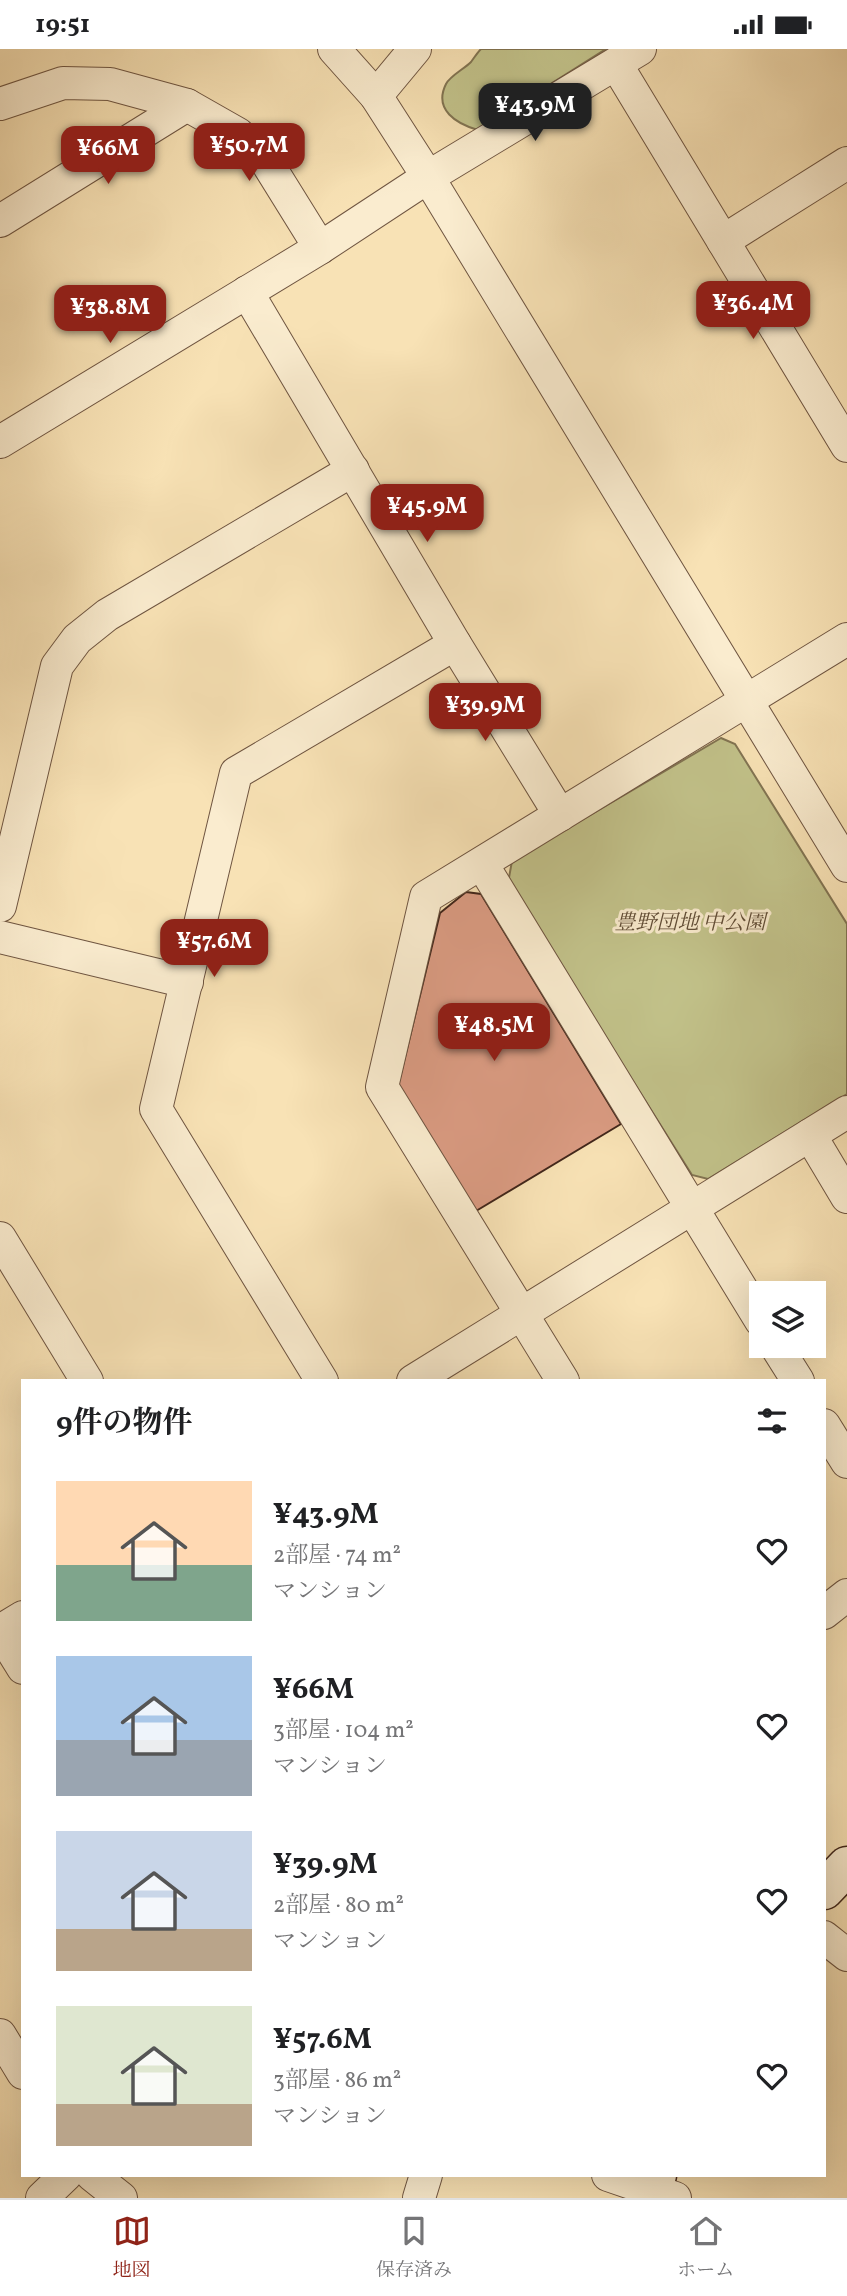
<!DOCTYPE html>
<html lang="ja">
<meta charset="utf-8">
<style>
body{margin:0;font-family:Vollkorn,"Noto Serif JP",serif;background:#f2f2f2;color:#202124;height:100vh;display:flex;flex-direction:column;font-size:26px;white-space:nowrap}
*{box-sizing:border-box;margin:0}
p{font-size:23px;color:#757577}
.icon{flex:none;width:38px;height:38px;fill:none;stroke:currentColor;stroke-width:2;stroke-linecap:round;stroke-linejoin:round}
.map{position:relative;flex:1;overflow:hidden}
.drawer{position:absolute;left:21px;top:1330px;width:805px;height:798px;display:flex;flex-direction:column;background:#fff;border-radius:0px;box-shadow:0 7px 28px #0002}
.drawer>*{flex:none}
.controls{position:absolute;left:749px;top:1232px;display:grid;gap:14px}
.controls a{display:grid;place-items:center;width:77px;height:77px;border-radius:0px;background:#fff;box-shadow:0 7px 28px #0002;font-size:35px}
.price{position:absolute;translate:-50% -60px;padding:0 16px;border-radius:14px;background:#8f2418;color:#fff;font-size:23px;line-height:46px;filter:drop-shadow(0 2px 4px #0008)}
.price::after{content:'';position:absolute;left:50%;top:42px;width:21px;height:16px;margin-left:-10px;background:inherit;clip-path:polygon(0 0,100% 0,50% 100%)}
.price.selected{background:#222;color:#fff}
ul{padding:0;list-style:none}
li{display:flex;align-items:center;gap:21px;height:175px;padding:0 35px}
li span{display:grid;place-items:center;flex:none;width:196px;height:140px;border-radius:0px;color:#555}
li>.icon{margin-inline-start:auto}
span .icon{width:84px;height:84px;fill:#fffc;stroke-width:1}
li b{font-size:30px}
h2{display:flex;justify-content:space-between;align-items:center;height:84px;padding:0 35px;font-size:30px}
.status{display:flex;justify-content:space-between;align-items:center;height:49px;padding:0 35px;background:#fff;direction:ltr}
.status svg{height:19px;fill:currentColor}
.tab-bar{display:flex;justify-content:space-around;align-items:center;height:98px;border-top:2px solid #e0e0e0;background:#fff;font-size:19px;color:#757577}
.tab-bar a{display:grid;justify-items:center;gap:4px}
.tab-bar .selected{color:#8f2418}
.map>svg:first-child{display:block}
.green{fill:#c2c28a;stroke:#827452;stroke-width:2}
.building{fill:#da9b82;stroke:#41261a;stroke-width:2}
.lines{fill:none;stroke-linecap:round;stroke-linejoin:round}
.street-casing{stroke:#6f5541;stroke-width:34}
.secondary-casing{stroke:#41261a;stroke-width:41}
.street{stroke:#faeccf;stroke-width:32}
.secondary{stroke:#faeccf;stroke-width:38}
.labels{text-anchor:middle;stroke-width:6;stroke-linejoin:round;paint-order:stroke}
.park-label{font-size:21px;font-style:italic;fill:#614d36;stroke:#faeccf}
</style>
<div class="status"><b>19:51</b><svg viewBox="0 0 49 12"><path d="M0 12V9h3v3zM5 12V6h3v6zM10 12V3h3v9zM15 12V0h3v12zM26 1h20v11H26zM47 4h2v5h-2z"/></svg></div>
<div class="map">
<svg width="847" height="2149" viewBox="0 0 847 2149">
<rect width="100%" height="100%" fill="#f8e2b5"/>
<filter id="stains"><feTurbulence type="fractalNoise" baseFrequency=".00286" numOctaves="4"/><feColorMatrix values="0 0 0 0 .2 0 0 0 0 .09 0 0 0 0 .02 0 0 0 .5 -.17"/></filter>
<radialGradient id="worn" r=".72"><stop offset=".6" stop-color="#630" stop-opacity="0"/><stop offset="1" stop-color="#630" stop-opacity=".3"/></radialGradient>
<g class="green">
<path d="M 481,0 L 606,0 L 478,81 C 457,75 433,61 446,35 C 450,27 464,20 471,13 C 474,9 477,4 481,0 Z"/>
<polygon points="721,689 735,695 847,875 847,1045 708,1130 692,1126 508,834 512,812"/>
</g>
<polygon class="building" points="466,843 481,845 621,1075 476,1162 397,1041 440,864"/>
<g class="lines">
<defs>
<g id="street">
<polyline points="334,0 376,47 428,128 847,817"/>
<polyline points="616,15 847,397"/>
<polyline points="376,47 415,0"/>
<polyline points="0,55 63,34 110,35 187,56 238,85 266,112 320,199"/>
<polyline points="0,172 187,56"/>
<polyline points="723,192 847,114"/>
<polyline points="247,243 455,595 560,766"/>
<polyline points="0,393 320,199 428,128 640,0"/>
<polyline points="482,815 761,1272"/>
<polyline points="0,857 57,617 77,590 107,566 353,421"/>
<polyline points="0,888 187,933"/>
<polyline points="810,1086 847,1148"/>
<polyline points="0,1189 87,1332"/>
<polyline points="776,1297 798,1332"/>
<polyline points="322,1332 156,1060 236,724 455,595"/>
<polyline points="413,1332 847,1063"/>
<polyline points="563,1332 382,1038 426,848 847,590"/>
<polyline points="824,1376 847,1413"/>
<polyline points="824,1564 847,1546"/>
<polyline points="23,1568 0,1582 23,1619"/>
<polyline points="824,1888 847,1906"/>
<polyline points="0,1986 23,2024"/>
<polyline points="92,2126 121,2149"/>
<polyline points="608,2126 675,2149"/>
<polyline points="42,2149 66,2126"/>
<polyline points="419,2149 426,2126"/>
</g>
<g id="secondary">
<polyline points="824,1841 847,1817"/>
<polyline points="650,2149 657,2126"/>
</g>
</defs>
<use href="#street" class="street-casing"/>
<use href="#secondary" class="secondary-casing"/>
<use href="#street" class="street"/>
<use href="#secondary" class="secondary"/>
</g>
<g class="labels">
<g class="park-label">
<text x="690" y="880">豊野団地 中公園</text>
</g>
</g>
<rect width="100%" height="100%" filter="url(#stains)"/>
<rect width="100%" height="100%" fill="url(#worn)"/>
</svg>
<div class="controls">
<a><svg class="icon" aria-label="layers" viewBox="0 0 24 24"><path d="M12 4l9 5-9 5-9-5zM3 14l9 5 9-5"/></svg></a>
</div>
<b class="price selected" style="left:535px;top:94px">¥43.9M</b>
<b class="price" style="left:249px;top:134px">¥50.7M</b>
<b class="price" style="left:108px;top:137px">¥66M</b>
<b class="price" style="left:753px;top:292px">¥36.4M</b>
<b class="price" style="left:110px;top:296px">¥38.8M</b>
<b class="price" style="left:427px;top:495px">¥45.9M</b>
<b class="price" style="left:485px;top:694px">¥39.9M</b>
<b class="price" style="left:214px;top:930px">¥57.6M</b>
<b class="price" style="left:494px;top:1014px">¥48.5M</b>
<section class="drawer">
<h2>9件の物件<svg class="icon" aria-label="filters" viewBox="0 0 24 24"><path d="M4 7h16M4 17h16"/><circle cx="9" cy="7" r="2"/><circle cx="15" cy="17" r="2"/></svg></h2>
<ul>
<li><span style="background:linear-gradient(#ffd9b3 60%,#7fa58c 0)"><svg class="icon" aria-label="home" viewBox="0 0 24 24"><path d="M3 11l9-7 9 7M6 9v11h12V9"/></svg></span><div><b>¥43.9M</b><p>2部屋 · 74 m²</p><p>マンション</p></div><svg class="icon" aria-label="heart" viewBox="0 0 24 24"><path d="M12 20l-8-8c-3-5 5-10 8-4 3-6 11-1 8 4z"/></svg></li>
<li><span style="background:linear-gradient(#a9c7e8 60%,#9aa5b1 0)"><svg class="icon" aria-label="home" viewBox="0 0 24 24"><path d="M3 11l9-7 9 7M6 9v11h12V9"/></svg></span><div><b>¥66M</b><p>3部屋 · 104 m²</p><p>マンション</p></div><svg class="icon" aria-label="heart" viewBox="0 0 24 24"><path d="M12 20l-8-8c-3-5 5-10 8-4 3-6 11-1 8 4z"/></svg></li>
<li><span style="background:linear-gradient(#c9d6e8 70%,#b9a48a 0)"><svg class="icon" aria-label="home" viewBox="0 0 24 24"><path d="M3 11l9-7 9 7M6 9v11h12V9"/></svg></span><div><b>¥39.9M</b><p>2部屋 · 80 m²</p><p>マンション</p></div><svg class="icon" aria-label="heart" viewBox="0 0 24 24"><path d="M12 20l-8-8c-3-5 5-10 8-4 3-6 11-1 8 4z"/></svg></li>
<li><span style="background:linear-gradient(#dfe7d0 70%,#b9a48a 0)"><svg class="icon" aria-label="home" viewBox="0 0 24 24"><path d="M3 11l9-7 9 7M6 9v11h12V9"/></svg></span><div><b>¥57.6M</b><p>3部屋 · 86 m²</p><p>マンション</p></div><svg class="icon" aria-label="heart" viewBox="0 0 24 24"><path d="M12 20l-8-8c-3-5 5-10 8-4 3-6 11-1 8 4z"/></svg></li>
</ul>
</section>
</div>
<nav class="tab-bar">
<a class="selected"><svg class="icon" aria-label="map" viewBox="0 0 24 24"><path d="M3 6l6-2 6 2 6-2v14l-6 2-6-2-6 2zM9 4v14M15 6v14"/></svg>地図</a>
<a><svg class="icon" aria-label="saved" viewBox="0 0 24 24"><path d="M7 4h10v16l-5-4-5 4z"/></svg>保存済み</a>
<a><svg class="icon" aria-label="home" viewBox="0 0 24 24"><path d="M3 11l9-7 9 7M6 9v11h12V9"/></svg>ホーム</a>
</nav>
